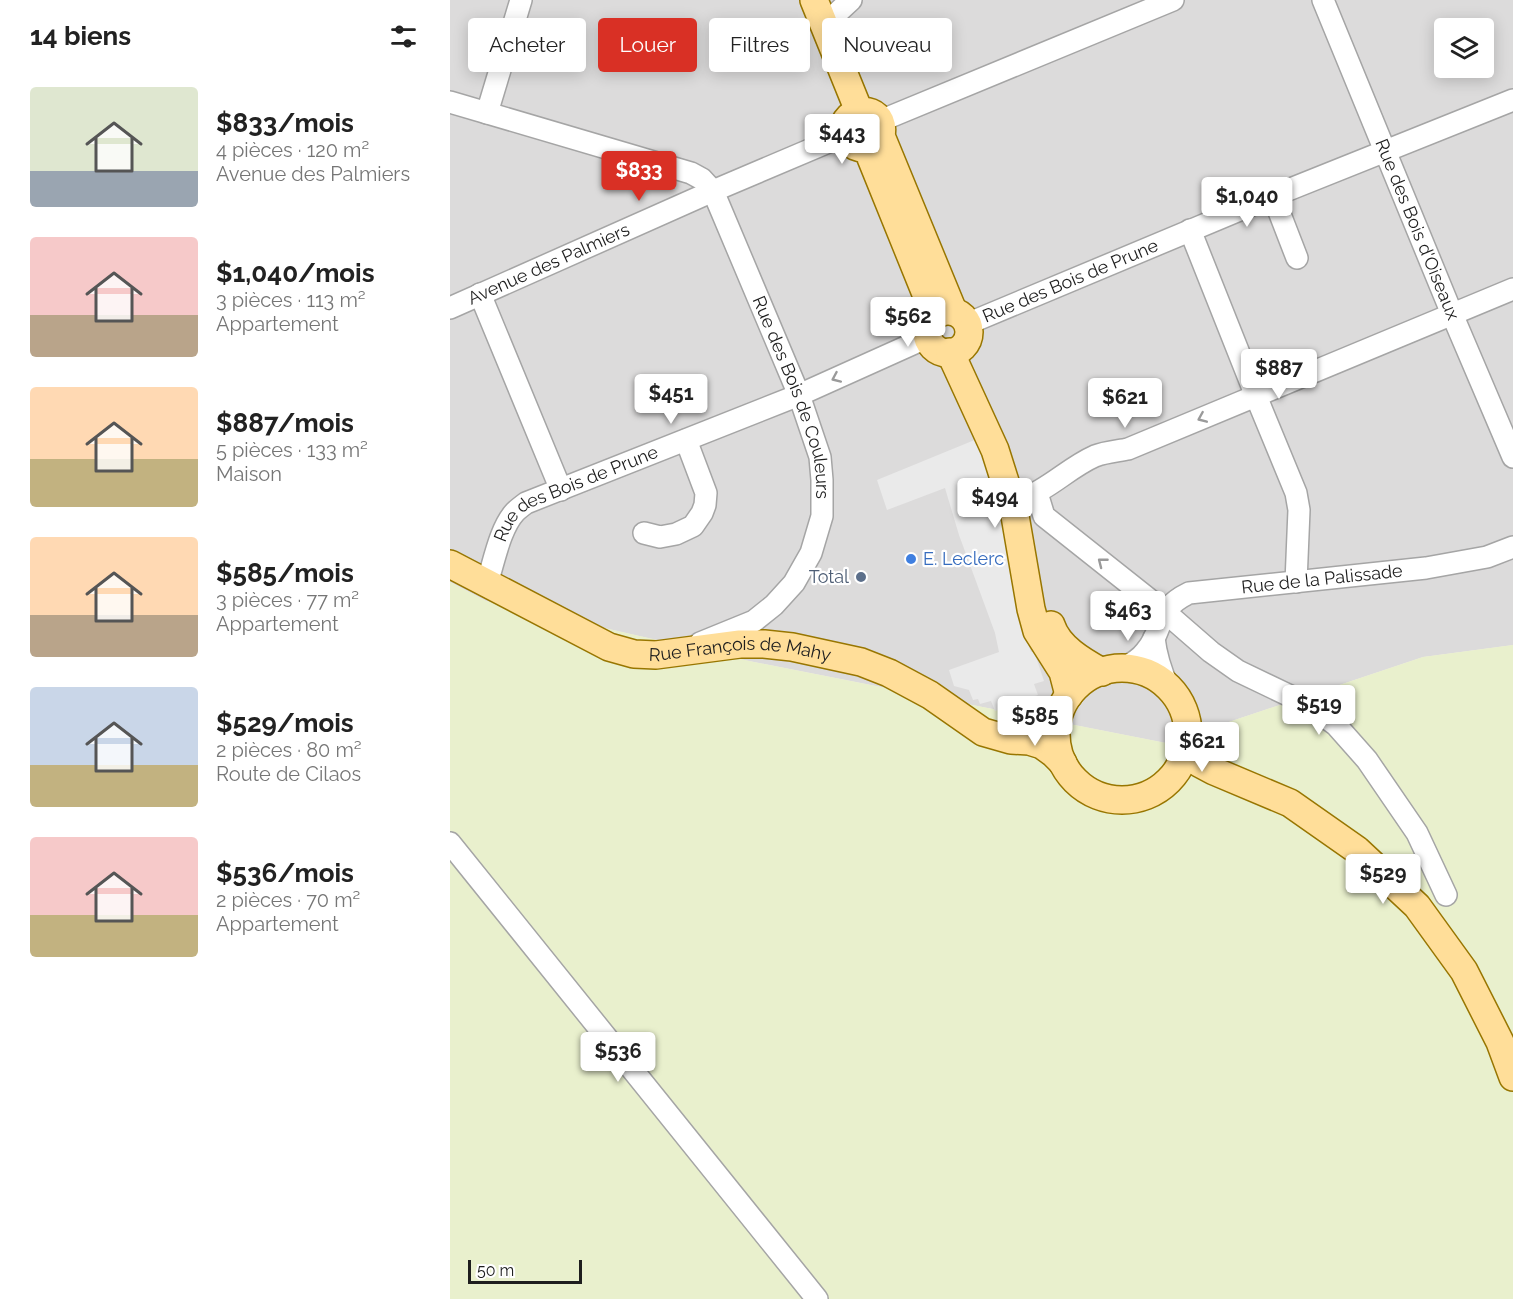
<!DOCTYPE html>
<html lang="fr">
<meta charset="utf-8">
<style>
body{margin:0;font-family:Raleway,sans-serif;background:#f2f2f2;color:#222;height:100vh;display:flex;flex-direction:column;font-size:22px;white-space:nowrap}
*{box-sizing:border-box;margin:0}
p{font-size:20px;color:#767676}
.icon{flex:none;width:33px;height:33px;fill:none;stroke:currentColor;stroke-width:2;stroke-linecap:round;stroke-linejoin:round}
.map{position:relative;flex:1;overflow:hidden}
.details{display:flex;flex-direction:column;background:#fff;width:450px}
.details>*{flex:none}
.top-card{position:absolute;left:18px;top:18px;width:570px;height:54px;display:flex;gap:12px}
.buttons{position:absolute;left:984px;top:18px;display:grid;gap:12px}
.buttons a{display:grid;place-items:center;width:60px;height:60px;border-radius:6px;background:#fff;box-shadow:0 3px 15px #0003;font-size:30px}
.scale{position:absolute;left:18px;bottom:15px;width:114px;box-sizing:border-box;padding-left:6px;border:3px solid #1e1e1e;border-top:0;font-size:16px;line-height:21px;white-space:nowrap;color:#1e1e1e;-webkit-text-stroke:4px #fff;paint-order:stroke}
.price{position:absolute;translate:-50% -51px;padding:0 14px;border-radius:6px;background:#fff;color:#222;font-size:20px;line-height:39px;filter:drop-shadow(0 2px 3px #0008)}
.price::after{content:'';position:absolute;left:50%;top:36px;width:18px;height:14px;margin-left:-9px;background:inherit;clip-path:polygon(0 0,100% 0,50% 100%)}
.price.selected{background:#d93025;color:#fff}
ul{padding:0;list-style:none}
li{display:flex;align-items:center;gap:18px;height:150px;padding:0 30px}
li span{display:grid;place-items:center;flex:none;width:168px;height:120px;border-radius:6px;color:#555}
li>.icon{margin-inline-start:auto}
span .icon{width:72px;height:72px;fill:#fffc;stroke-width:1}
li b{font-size:26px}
h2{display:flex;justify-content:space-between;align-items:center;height:72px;padding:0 30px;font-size:26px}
.pill{padding:0 21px;border-radius:6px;background:#fff;box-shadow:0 3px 15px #0003;font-size:21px;line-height:54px}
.pill.selected{background:#d93025;color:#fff}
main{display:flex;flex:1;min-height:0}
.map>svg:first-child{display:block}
.residential{fill:#dcdbdb;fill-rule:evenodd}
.farmland{fill:#e9f0cd}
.parking{fill:#eaeaea}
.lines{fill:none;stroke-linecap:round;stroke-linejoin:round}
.minor-casing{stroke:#a5a5a5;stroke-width:24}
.major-casing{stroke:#987600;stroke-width:30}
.minor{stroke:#fff;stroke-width:21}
.major{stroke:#ffde99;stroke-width:27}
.oneway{stroke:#9a9a9a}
.shop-dot{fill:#3f7fe0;stroke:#fff;stroke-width:2}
.service-dot{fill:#5c6f8a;stroke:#fff;stroke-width:2}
.labels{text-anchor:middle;stroke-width:4.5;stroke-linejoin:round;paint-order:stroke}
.street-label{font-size:18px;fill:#1e1e1e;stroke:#fff}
.shop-label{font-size:18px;fill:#366cbe;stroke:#fff;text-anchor:start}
.service-label{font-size:18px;fill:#4e5e75;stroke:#fff;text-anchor:end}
</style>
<main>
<section class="details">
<h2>14 biens<svg class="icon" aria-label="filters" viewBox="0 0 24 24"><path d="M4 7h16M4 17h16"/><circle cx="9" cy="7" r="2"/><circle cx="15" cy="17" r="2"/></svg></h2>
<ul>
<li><span style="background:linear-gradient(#dfe7d0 70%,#9aa5b1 0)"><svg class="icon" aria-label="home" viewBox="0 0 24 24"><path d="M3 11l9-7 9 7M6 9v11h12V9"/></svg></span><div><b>$833/mois</b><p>4 pièces · 120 m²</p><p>Avenue des Palmiers</p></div></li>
<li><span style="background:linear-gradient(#f6c9c9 65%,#b9a48a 0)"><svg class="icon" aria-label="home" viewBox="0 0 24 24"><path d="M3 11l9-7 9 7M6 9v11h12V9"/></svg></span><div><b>$1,040/mois</b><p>3 pièces · 113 m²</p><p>Appartement</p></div></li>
<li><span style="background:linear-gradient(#ffd9b3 60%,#c2b280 0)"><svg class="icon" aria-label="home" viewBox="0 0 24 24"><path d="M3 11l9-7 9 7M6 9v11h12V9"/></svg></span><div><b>$887/mois</b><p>5 pièces · 133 m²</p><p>Maison</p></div></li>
<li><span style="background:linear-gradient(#ffd9b3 65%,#b9a48a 0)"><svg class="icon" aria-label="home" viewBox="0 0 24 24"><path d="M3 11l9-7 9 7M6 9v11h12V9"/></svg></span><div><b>$585/mois</b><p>3 pièces · 77 m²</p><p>Appartement</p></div></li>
<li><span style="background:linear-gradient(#c9d6e8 65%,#c2b280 0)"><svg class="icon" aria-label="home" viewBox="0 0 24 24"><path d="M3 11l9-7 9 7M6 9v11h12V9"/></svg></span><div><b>$529/mois</b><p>2 pièces · 80 m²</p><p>Route de Cilaos</p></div></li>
<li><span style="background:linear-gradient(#f6c9c9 65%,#c2b280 0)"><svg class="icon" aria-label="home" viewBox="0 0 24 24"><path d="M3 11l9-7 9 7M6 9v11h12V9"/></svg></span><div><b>$536/mois</b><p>2 pièces · 70 m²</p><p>Appartement</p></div></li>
</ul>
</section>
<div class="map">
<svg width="1063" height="1299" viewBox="0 0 1063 1299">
<rect width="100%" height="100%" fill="#f0ede3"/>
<path class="residential" d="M 0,0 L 1063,0 L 1063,645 L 973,657 L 716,743 L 299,661 L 36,601 L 0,582 ZM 994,28 L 1034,28 L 1034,68 L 994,68 Z"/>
<polygon class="farmland" points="0,582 36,601 299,661 716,743 973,657 1063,645 1063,1299 0,1299"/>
<polygon class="parking" points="527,439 550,503 582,642 578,643 581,652 584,651 594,681 584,684 588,695 545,711 541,701 530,704 528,699 523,700 519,690 504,686 499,670 549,652 545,633 509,535 495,488 437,510 427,480"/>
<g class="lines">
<defs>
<g id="minor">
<path id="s1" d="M 873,0 L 1002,314 L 1063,457"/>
<polyline points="374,25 401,0"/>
<path id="s2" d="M 0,102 L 241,173 L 252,179 L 263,191 L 349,395 L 370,457 L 372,480 L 372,516 L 361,553 L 344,583 L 324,605 L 304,621 L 250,643"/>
<polyline points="37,113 71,0"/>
<polyline points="430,121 723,0"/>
<polyline points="823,196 847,258"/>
<polyline points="740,230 806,396 846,493 849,510 846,582"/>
<polyline points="30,294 111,490"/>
<path id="s3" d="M 0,308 L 263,191 L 395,135"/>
<path id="s4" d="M 517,324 L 823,196 L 1063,100"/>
<polyline points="587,493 594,516 715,612 761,652 788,671 859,705 886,725 917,760 967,833 996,895"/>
<path d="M 575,498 C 600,488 620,467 645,456 C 655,452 668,451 678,449 L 1063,289"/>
<polyline points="194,533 210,537 226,534 243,526 252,513 255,505 256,493 236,440"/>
<path id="s5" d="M 37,583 C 44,562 50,528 65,512 C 68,509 72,506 76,503 L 349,395 L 478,337"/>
<path d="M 704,638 C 706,656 711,671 718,687"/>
<path id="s6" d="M 673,668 C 682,664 690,659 696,651 C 716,627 704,610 739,593 L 976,568 L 1037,557 L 1063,547"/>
<polyline points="0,843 367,1299"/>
</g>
<g id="major">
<polyline points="364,0 409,111"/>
<circle cx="498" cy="332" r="21"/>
<path d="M 485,316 L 417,148 C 409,149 401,146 397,138 C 381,109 438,98 431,136 L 503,311"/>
<polyline points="500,352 545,450 564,510 581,609 587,631 613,672 619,695"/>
<path id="s7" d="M 0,564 L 159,647 L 184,654 L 206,655 L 290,644 L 314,644 L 342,647 L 411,662 L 439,673 L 480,695 L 533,732 L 561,740 L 579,741 L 592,745 L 603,753 L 613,763"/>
<path d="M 601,625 C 608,647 632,661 652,672"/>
<circle cx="672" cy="734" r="66"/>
<polyline points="737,749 749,763 764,771 840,803 907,850 967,906 1014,971 1050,1042 1063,1077"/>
</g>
</defs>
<use href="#minor" class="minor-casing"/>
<use href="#major" class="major-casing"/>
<use href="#minor" class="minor"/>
<use href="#major" class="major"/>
</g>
<defs><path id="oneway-chevron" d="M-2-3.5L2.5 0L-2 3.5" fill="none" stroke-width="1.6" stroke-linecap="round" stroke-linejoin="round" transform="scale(1.5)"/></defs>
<g class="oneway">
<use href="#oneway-chevron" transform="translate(386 378) rotate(156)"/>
<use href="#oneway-chevron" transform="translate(752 418) rotate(157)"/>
<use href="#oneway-chevron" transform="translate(652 562) rotate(-142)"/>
</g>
<circle class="shop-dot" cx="461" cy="559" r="6"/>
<circle class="service-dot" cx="411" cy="577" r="6"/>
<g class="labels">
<g class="street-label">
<text dy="6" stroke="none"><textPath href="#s1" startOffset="248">Rue des Bois d'Oiseaux</textPath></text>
<text dy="6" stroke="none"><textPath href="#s3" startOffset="108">Avenue des Palmiers</textPath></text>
<text dy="6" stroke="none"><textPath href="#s4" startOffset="112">Rue des Bois de Prune</textPath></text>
<text dy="6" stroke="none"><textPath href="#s2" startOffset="502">Rue des Bois de Couleurs</textPath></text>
<text dy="6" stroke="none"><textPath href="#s5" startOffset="138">Rue des Bois de Prune</textPath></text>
<text dy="6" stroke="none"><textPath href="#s6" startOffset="237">Rue de la Palissade</textPath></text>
<text dy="6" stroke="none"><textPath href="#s7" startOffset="312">Rue François de Mahy</textPath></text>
</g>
<g class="shop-label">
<text x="473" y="565">E. Leclerc</text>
</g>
<g class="service-label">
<text x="399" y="583">Total</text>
</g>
</g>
</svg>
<div class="buttons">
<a><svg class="icon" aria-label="layers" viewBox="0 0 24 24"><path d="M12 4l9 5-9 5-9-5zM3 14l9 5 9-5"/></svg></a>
</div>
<div class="scale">50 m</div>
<b class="price" style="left:392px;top:165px">$443</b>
<b class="price selected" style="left:189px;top:202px">$833</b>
<b class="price" style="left:797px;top:228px">$1,040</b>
<b class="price" style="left:458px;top:348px">$562</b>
<b class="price" style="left:829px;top:400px">$887</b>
<b class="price" style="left:221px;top:425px">$451</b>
<b class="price" style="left:675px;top:429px">$621</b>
<b class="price" style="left:545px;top:529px">$494</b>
<b class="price" style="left:678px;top:642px">$463</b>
<b class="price" style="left:869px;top:736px">$519</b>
<b class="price" style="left:585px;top:747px">$585</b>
<b class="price" style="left:752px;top:773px">$621</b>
<b class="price" style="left:933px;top:905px">$529</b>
<b class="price" style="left:168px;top:1083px">$536</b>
<div class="top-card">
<a class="pill">Acheter</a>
<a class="pill selected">Louer</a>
<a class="pill">Filtres</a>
<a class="pill">Nouveau</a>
</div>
</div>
</main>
